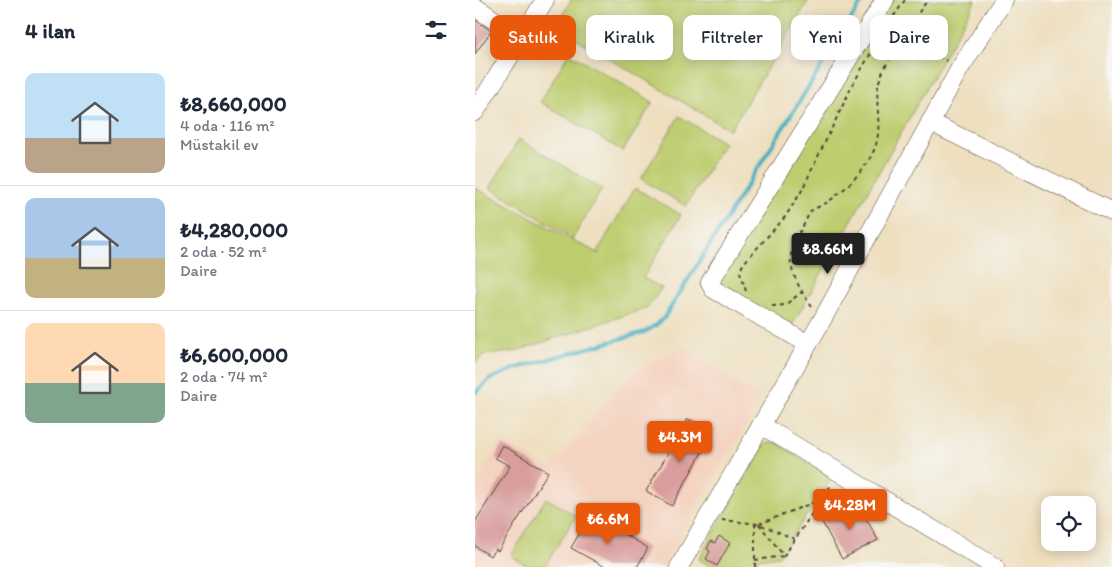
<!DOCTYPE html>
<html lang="tr">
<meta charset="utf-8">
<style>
body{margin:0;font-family:Itim,sans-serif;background:#f6f6f7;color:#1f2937;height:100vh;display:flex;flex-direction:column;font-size:19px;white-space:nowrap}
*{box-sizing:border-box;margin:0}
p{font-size:16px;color:#747a83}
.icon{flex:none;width:28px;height:28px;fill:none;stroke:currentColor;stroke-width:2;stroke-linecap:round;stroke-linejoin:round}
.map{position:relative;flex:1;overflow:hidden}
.details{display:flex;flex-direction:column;background:#fff;width:475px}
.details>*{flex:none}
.hud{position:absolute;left:15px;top:15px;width:475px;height:45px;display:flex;gap:10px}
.fabs{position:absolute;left:566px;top:496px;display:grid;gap:10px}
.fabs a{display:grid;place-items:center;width:55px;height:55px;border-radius:10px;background:#fff;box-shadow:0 2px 12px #0003;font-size:25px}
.price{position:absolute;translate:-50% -42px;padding:0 11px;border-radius:5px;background:#ea580c;color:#fff;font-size:16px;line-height:32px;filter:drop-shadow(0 1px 2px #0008)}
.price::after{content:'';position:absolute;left:50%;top:30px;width:15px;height:11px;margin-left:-8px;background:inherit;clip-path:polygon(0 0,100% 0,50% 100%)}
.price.active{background:#222;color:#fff}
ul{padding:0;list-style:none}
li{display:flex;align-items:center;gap:15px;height:125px;padding:0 25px}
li+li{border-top:1px solid #e0e1e3}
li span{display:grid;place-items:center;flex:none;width:140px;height:100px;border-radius:10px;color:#555}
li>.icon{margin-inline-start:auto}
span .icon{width:60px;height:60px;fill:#fffc;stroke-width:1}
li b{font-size:21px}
h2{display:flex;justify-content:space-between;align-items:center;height:60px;padding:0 25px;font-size:21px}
.pill{padding:0 18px;border-radius:10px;background:#fff;box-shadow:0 2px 12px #0003;font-size:18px;line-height:45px}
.pill.active{background:#ea580c;color:#fff}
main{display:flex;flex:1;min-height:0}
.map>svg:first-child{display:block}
.built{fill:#f4d3c0}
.green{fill:#becd6f;stroke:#7c7c46}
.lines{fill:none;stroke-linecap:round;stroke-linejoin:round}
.stream{stroke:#44afc2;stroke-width:4}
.building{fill:#d89d9c}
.minor-casing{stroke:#564536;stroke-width:19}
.path{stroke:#564536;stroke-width:2;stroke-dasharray:4 4;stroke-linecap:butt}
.minor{stroke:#fff;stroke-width:18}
</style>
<main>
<section class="details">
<h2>4 ilan<svg class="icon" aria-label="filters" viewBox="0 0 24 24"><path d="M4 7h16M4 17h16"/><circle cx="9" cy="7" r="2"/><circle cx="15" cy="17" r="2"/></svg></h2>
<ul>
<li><span style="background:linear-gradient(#bfe0f5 65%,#b9a48a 0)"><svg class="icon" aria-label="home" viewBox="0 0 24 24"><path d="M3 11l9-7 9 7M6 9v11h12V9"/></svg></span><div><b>₺8,660,000</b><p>4 oda · 116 m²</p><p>Müstakil ev</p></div></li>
<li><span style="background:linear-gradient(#a9c7e8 60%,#c2b280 0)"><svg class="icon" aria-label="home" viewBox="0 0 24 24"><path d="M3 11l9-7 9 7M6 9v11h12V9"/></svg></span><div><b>₺4,280,000</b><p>2 oda · 52 m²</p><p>Daire</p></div></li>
<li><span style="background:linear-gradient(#ffd9b3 60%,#7fa58c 0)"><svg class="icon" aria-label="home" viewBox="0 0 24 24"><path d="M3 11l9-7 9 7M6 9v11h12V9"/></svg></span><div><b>₺6,600,000</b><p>2 oda · 74 m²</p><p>Daire</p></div></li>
</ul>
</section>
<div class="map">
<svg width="637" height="567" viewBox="0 0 637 567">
<rect width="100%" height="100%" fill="#f6f6f2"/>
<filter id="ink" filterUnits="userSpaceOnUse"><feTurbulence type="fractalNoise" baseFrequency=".02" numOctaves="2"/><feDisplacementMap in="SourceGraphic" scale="10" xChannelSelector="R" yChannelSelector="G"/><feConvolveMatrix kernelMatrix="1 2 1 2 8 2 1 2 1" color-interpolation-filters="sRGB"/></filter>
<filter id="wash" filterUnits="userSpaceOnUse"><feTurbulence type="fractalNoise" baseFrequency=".0096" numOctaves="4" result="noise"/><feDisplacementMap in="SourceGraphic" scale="20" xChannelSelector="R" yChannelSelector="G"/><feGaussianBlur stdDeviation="1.12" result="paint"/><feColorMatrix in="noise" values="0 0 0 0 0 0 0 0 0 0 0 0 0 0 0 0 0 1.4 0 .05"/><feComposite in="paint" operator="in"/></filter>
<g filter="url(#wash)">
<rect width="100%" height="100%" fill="#eedfbf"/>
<polygon class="built" points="209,346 284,397 271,424 187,567 0,567 0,488 25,441 75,468 158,372"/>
<g class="green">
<polygon points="96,0 334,0 255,130 81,27"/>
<polygon points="402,0 501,0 310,338 226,286"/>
<polygon points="94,53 178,102 148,151 65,102"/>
<polygon points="204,116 249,143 211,206 166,179"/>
<polygon points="44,139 127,189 98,238 15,188"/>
<polygon points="0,188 124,254 122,252 160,188 206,215 168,278 187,288 172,308 38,352 9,355 0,364"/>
<polygon points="300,442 357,478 304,556 282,559 283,567 236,567 224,559 290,444"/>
<polygon points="71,498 101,516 69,567 54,567 36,556"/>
</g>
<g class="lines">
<polyline class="stream" points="0,393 15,379 39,369 170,332 181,325 189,318 388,0"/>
</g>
<g id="blocks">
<g class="building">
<polygon points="0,20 16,31 0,54"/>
<polygon points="213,419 238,433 197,506 171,491"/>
<polygon points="27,445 73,472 23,551 20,549 15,556 0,546 0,522 35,466 20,458"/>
<polygon points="383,503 403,540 367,559 347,522"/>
<polygon points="115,514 173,548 162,567 130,567 96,548"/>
<polygon points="244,536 255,543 242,566 231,559 235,551 232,549 236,541 240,543"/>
</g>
</g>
</g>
<g filter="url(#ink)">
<use href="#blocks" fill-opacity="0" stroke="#564536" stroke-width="1"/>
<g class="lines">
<defs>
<g id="minor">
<polyline points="0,7 46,38"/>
<polyline points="0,112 70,0"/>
<polyline points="455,122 637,212"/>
<polyline points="333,344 238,289 235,282 410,0"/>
<polyline points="286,425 520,567"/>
<polyline points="204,567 346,322 485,68 529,0"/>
</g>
</defs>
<use href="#minor" class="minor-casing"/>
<g class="path">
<polyline points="414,23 430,0"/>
<polyline points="428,37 472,61"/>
<polyline points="271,291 265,272 268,264 310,217 326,192 378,84 400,46"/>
<polyline points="297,306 310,305 327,292"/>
<path d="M 337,307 C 328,295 313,270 316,255 C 318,245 323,235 328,226 C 331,222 333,213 337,210 C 342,207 349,205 354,201 C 371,189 391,169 399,150 C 408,129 400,107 403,86 C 406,67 440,16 453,0"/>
<polyline points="247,520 284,524 320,539"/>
<polyline points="284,524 309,556 356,485"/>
<polyline points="284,524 347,499"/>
<polyline points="280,560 309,556"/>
<polyline points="280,567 280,524"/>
</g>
<use href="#minor" class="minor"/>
</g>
</g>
</svg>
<div class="fabs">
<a><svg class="icon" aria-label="locate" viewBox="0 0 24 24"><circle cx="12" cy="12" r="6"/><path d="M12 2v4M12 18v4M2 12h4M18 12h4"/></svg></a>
</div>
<b class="price active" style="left:353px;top:275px">₺8.66M</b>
<b class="price" style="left:205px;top:463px">₺4.3M</b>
<b class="price" style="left:375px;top:531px">₺4.28M</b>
<b class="price" style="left:133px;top:545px">₺6.6M</b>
<div class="hud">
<a class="pill active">Satılık</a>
<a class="pill">Kiralık</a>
<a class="pill">Filtreler</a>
<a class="pill">Yeni</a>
<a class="pill">Daire</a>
</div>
</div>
</main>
